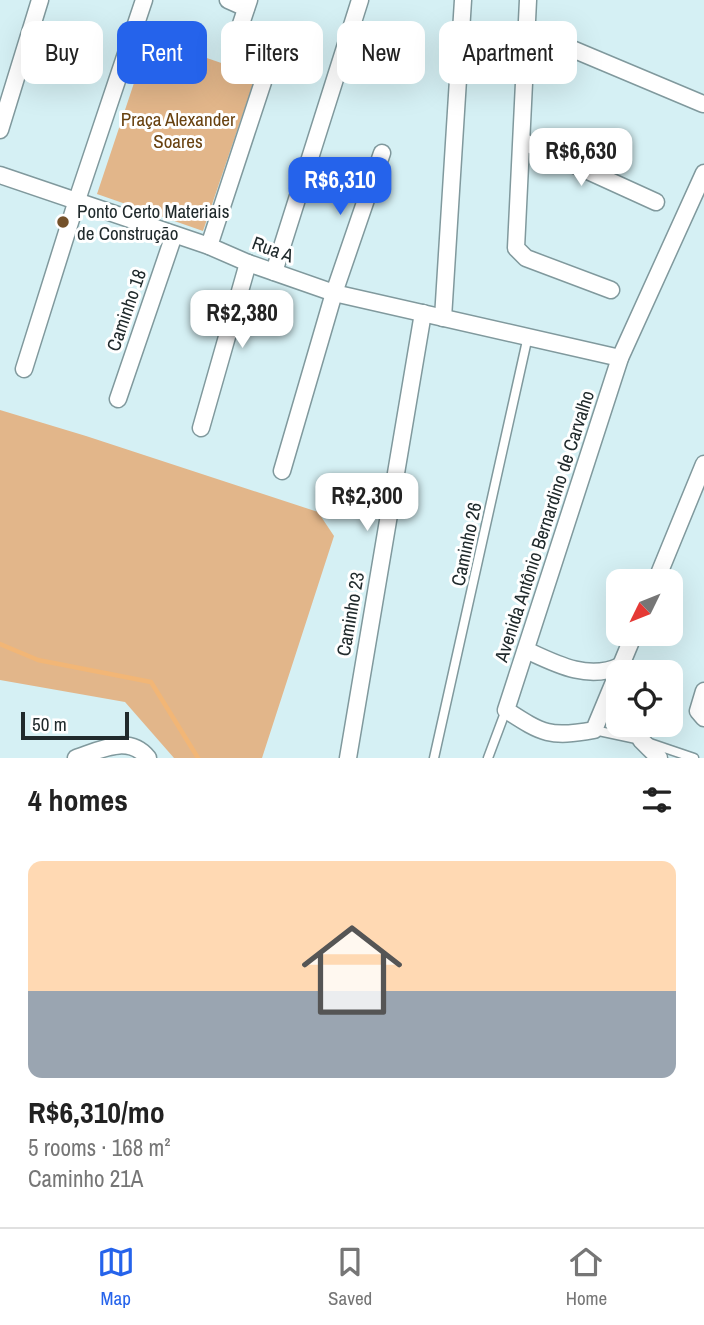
<!DOCTYPE html>
<meta charset="utf-8">
<style>
body{margin:0;font-family:"Archivo Narrow",sans-serif;background:#f6f6f6;color:#222;height:100vh;display:flex;flex-direction:column;font-size:26px;white-space:nowrap}
*{box-sizing:border-box;margin:0}
p{font-size:23px;color:#767676}
.icon{flex:none;width:38px;height:38px;fill:none;stroke:currentColor;stroke-width:2;stroke-linecap:round;stroke-linejoin:round}
.map{position:relative;height:758px;overflow:hidden}
.side{display:flex;flex-direction:column;background:#fff;flex:1}
.side>*{flex:none}
.guide{position:absolute;left:21px;top:21px;width:663px;height:63px;display:flex;gap:14px}
.needle{width:46px;rotate:227deg}
.buttons{position:absolute;left:606px;top:569px;display:grid;gap:14px}
.buttons a{display:grid;place-items:center;width:77px;height:77px;border-radius:14px;background:#fff;box-shadow:0 7px 28px #0002;font-size:35px}
.scale{position:absolute;left:21px;bottom:18px;width:108px;box-sizing:border-box;padding-left:7px;border:4px solid #202a2c;border-top:0;font-size:19px;line-height:24px;white-space:nowrap;color:#202a2c;-webkit-text-stroke:5px #fff;paint-order:stroke}
.price{position:absolute;translate:-50% -60px;padding:0 16px;border-radius:14px;background:#fff;color:#222;font-size:23px;line-height:46px;filter:drop-shadow(0 2px 4px #0008)}
.price::after{content:'';position:absolute;left:50%;top:42px;width:21px;height:16px;margin-left:-10px;background:inherit;clip-path:polygon(0 0,100% 0,50% 100%)}
.price.current{background:#2563eb;color:#fff}
ul{padding:0;list-style:none}
li{display:grid;align-content:center;gap:14px;height:371px;padding:0 28px}
li+li{border-top:2px solid #e0e0e0}
li span{display:grid;place-items:center;height:217px;border-radius:14px;color:#555}
li>.icon{margin-inline-start:auto}
span .icon{width:126px;height:126px;fill:#fffc;stroke-width:1}
li b{font-size:30px}
h2{display:flex;justify-content:space-between;align-items:center;height:84px;padding:0 28px;font-size:30px}
.chip{padding:0 24px;border-radius:14px;background:#fff;box-shadow:0 7px 28px #0002;font-size:24px;line-height:63px}
.chip.current{background:#2563eb;color:#fff}
.menu{display:flex;justify-content:space-around;align-items:center;height:98px;border-top:2px solid #e0e0e0;background:#fff;font-size:19px;color:#767676}
.menu a{display:grid;justify-items:center;gap:4px}
.menu .current{color:#2563eb}
.map>svg:first-child{display:block}
.green{fill:#e2b68a}
.lines{fill:none;stroke-linecap:round;stroke-linejoin:round}
.stream{stroke:#f2b676;stroke-width:4.5}
.service-casing{stroke:#80999d;stroke-width:11}
.minor-casing{stroke:#80999d;stroke-width:19}
.service{stroke:#fff;stroke-width:8}
.minor{stroke:#fff;stroke-width:16}
.poi-dot{fill:#74512a;stroke:#fff;stroke-width:2.5}
.labels{text-anchor:middle;stroke-width:6;stroke-linejoin:round;paint-order:stroke}
.park-label{font-size:19px;fill:#694210;stroke:#fff}
.poi-label{font-size:19px;fill:#202a2c;stroke:#fff;text-anchor:start}
.street-label{font-size:19px;fill:#202a2c;stroke:#fff}
</style>
<div class="map">
<svg width="704" height="758" viewBox="0 0 704 758">
<rect width="100%" height="100%" fill="#d5f0f4"/>
<g class="green">
<polygon points="149,38 256,75 203,231 97,194"/>
<polygon points="0,410 86,436 318,512 334,536 262,758 174,758 125,702 0,680"/>
</g>
<g class="lines">
<polyline class="stream" points="0,644 38,660 151,682 198,758"/>
<defs>
<g id="service">
<polyline points="594,730 641,740 694,758"/>
<polyline points="434,758 528,336"/>
<polyline points="488,758 506,710"/>
</g>
<g id="minor">
<polyline points="228,0 246,8"/>
<polyline points="528,0 516,248 526,258 611,290"/>
<polyline points="527,30 703,104"/>
<polyline points="232,51 249,0"/>
<polyline points="0,130 40,0"/>
<polyline points="522,141 656,202"/>
<polyline points="0,175 209,246 248,263 334,293 620,358"/>
<polyline points="209,246 263,82"/>
<polyline points="274,272 360,0"/>
<polyline points="443,318 463,0"/>
<polyline points="24,369 77,200 144,0"/>
<polyline points="118,399 174,235"/>
<polyline points="201,428 248,263"/>
<polyline points="282,471 334,293 382,153"/>
<polyline points="656,581 704,464"/>
<path d="M 634,634 L 594,730 C 550,738 543,734 506,710 L 620,358 L 704,173"/>
<path d="M 526,650 C 556,664 588,681 620,666"/>
<polyline points="704,691 698,711 704,718"/>
<polyline points="641,740 659,758"/>
<path d="M 76,758 C 100,750 129,734 148,758"/>
<polyline points="348,758 423,313"/>
</g>
</defs>
<use href="#service" class="service-casing"/>
<use href="#minor" class="minor-casing"/>
<use href="#service" class="service"/>
<use href="#minor" class="minor"/>
</g>
<circle class="poi-dot" cx="63" cy="222" r="7"/>
<g class="labels">
<g class="park-label">
<text x="178" y="126">Praça Alexander<tspan x="178" dy="22">Soares</tspan></text>
</g>
<g class="poi-label">
<text x="77" y="218">Ponto Certo Materiais<tspan x="77" dy="22">de Construção</tspan></text>
</g>
<g class="street-label">
<text transform="translate(273 249) rotate(20)" y="7">Rua A</text>
<text transform="translate(126 310) rotate(-71)" y="7">Caminho 18</text>
<text transform="translate(544 526) rotate(-72)" y="7">Avenida Antônio Bernardino de Carvalho</text>
<text transform="translate(466 544) rotate(-78)" y="7">Caminho 26</text>
<text transform="translate(350 614) rotate(-80)" y="7">Caminho 23</text>
</g>
</g>
</svg>
<div class="buttons">
<a><svg class="needle" viewBox="-14 -14 28 28"><path d="M0-13l5 13h-10z" fill="#e53935"/><path d="M0 13l5-13h-10z" fill="#767676"/></svg></a>
<a><svg class="icon" aria-label="locate" viewBox="0 0 24 24"><circle cx="12" cy="12" r="6"/><path d="M12 2v4M12 18v4M2 12h4M18 12h4"/></svg></a>
</div>
<div class="scale">50 m</div>
<b class="price" style="left:581px;top:188px">R$6,630</b>
<b class="price current" style="left:340px;top:217px">R$6,310</b>
<b class="price" style="left:242px;top:350px">R$2,380</b>
<b class="price" style="left:367px;top:533px">R$2,300</b>
<div class="guide">
<a class="chip">Buy</a>
<a class="chip current">Rent</a>
<a class="chip">Filters</a>
<a class="chip">New</a>
<a class="chip">Apartment</a>
</div>
</div>
<section class="side">
<h2>4 homes<svg class="icon" aria-label="filters" viewBox="0 0 24 24"><path d="M4 7h16M4 17h16"/><circle cx="9" cy="7" r="2"/><circle cx="15" cy="17" r="2"/></svg></h2>
<ul>
<li><span style="background:linear-gradient(#ffd9b3 60%,#9aa5b1 0)"><svg class="icon" aria-label="home" viewBox="0 0 24 24"><path d="M3 11l9-7 9 7M6 9v11h12V9"/></svg></span><div><b>R$6,310/mo</b><p>5 rooms · 168 m²</p><p>Caminho 21A</p></div></li>
</ul>
</section>
<nav class="menu">
<a class="current"><svg class="icon" aria-label="map" viewBox="0 0 24 24"><path d="M3 6l6-2 6 2 6-2v14l-6 2-6-2-6 2zM9 4v14M15 6v14"/></svg>Map</a>
<a><svg class="icon" aria-label="saved" viewBox="0 0 24 24"><path d="M7 4h10v16l-5-4-5 4z"/></svg>Saved</a>
<a><svg class="icon" aria-label="home" viewBox="0 0 24 24"><path d="M3 11l9-7 9 7M6 9v11h12V9"/></svg>Home</a>
</nav>
